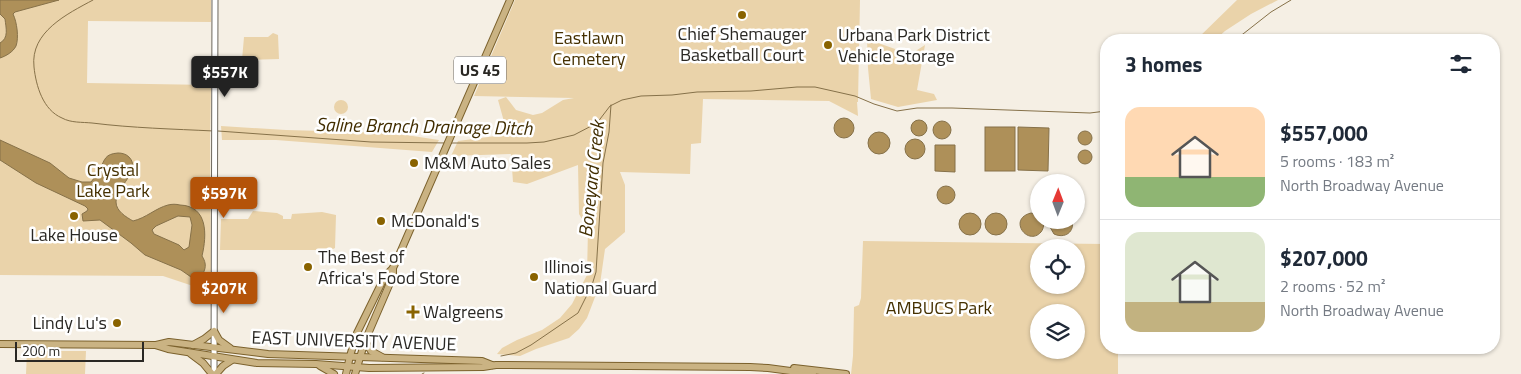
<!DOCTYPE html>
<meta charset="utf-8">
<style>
body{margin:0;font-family:"Titillium Web",sans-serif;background:#f2f2f3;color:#1f2937;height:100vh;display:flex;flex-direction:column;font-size:19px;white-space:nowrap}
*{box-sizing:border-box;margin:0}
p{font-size:16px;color:#747a83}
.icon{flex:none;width:28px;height:28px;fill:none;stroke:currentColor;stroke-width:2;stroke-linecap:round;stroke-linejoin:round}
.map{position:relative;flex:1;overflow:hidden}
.sheet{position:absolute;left:1100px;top:34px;width:400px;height:320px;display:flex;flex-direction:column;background:#fff;border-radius:20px;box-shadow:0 1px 4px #0004}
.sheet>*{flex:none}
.needle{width:32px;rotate:1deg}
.tools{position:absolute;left:1030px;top:174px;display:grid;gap:10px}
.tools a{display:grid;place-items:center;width:55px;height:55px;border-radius:50%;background:#fff;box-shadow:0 1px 4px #0004;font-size:25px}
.scale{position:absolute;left:15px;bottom:12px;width:129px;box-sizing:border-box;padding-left:5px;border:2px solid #2a2824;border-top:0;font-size:14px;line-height:18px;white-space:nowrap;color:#2a2824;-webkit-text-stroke:4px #fff;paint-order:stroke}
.price{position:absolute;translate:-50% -42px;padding:0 11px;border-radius:5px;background:#b45309;color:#fff;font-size:16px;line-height:32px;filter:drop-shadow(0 1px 2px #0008)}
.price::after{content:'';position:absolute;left:50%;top:30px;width:15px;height:11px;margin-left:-8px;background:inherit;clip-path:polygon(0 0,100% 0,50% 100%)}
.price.active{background:#222;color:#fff}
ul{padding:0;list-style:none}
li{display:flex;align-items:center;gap:15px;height:125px;padding:0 25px}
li+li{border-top:1px solid #e0e1e3}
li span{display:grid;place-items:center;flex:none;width:140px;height:100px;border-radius:15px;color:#555}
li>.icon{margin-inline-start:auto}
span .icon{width:60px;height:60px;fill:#fffc;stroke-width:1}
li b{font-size:21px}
h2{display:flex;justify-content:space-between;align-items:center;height:60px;padding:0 25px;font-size:21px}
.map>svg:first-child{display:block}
.green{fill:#ead3aa;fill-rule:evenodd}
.water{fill:#ae9059;stroke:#867149;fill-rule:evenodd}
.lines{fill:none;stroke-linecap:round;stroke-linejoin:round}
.stream{stroke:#867149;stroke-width:1}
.minor-casing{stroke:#6d685e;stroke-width:7}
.major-casing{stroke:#7b612c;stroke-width:8}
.minor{stroke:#fff;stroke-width:5}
.major{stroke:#cab383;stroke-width:6}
.poi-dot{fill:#896300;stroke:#fff;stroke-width:2}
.labels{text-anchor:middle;stroke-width:5;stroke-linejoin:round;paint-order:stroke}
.shield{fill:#fff;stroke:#6a6866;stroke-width:1}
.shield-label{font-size:16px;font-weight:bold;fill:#2a2824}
.poi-label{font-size:18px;fill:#2a2824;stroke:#fff;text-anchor:start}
.park-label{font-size:18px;fill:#453000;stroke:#fff}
.street-label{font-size:18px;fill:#2a2824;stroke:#fff}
.water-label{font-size:19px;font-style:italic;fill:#412d00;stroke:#fff}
</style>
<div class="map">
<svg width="1521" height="374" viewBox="0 0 1521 374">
<rect width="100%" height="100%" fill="#f5efe4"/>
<g class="green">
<polygon points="0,0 211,0 211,22 88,21 87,83 211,85 210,142 211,286 204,289 199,288 163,276 0,275"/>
<polygon points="515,0 860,0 858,102 857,102 858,116 829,101 703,99 701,143 691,144 690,174 620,172 625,185 625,232 605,249 600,284 587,318 579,329 569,338 536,349 520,356 497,354 502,348 517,340 542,330 560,318 572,304 587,275 588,229 579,214 578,165 527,184 513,182 511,154 451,156 458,141 503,135 503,118 498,100 506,97 516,110 533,115 542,113 563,100 574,98 474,96"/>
<polygon points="1237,0 1278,0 1251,14 1225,31 1215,40 1196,40"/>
<polygon points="273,33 278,35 279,59 242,60 244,37 268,37"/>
<polygon points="867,39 895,49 906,57 925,45 917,90 934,94 937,100 898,107 871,99 868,68"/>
<circle cx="341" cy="107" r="7"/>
<polygon points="221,126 286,130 359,132 406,135 439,140 432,152 276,140 222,140"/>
<polygon points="253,211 277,213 283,216 283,219 291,219 292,214 322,212 336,215 335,248 331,250 220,250 221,219 248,219"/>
<path d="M 863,241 L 1106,244 L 1106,348 L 1118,348 L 1118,374 L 851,374 L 853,356 L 854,307 L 859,305 L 861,298 ZM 1039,248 L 1076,248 L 1076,285 L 1039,285 ZM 1039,312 L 1076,312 L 1076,350 L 1039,350 Z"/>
<polygon points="27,351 86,351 85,374 26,374"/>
</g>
<g class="water">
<path d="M 0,0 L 59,0 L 15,12 L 13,14 C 17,22 19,38 16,46 C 13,52 6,56 0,58 L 0,43 C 9,38 6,28 5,19 L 0,14 Z"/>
<circle cx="844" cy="128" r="10"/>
<circle cx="919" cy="128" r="8"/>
<circle cx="942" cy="130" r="9"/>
<rect x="985" y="127" width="30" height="44"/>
<polygon points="1018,127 1049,128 1048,171 1018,170"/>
<circle cx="1085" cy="138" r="7"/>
<circle cx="879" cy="143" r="11"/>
<circle cx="915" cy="149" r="10"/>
<path d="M 0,140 L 50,163 L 69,178 L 82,182 L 91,182 C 94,178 98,174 100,169 C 105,159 105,154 118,153 C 122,153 126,154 129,157 C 142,170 116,187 116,202 C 116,211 126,217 133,221 C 146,218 156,208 168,205 C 172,204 176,204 180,205 C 208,206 207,235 202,256 C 207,264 206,269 201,277 L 191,277 L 181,270 L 145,255 L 131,243 L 100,220 L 83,221 L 82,214 L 87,211 L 88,209 L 85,206 L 36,183 L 0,160 ZM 178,216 L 190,217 L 192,225 L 189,247 L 184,250 L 179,245 L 154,234 L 152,230 L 156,226 Z"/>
<polygon points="935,145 955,145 955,172 935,171"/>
<circle cx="1085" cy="157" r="7"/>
<circle cx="946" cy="195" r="9"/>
<circle cx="970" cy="224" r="11"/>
<circle cx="996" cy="224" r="11"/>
<path d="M 1031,213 L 1039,215 L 1039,220 L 1043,220 C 1044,224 1044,228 1041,232 C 1028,247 1007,219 1031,213 Z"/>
<path d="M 1051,220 L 1072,220 C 1075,232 1065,239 1054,234 L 1050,227 Z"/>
</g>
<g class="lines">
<g class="stream">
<path d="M 93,0 C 67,14 30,32 34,67 C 36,86 43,110 62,118 C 71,123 82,122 92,123 C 132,128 173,129 214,131"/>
<polyline points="1233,40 1243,34 1271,12 1291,0"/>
<polyline points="218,131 371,142 446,143"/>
<polyline points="450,143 527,143 544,142 574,135 597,123 610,106 622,100 641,96 672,95 697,92 751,91 797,87 815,87 855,96 874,104 897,111 917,108 952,108 1090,113 1106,111"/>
<polyline points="501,356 516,353 531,345 578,313 592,285 596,272 603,163 609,132 611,105"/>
<polyline points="422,374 424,373"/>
</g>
<defs>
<polyline id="minor" points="214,374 215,0"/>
<g id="major">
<polyline points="365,341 371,351 382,357"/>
<polyline points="0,344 155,345 168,349 257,363 316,364 369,368 483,367 496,365 750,367 768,368 813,374"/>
<polyline points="156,345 169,342 268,354 482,361 492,365"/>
<polyline points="193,345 204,339 214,331 219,340 230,348"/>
<polyline points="191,354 203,363 212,374"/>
<polyline points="320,366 334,374"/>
<polyline points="794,368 846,374"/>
<polyline points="216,374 223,366 232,360"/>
<polyline points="346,374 350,356 357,333 385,276 393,268 396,262 510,0"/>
<polyline points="355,374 365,341 393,276 393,268"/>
</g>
</defs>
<use href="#minor" class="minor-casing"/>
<use href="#major" class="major-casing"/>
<use href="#minor" class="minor"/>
<use href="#major" class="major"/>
</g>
<g class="poi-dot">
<circle cx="742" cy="15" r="5"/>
<circle cx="828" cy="45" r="5"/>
<circle cx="414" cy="163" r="5"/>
<circle cx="74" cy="216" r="5"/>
<circle cx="381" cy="221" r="5"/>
<circle cx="308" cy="267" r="5"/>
<circle cx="534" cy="277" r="5"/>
<path d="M410.5 304.5h5v5h5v5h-5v5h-5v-5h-5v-5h5z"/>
<circle cx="117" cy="323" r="5"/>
</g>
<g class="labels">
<rect class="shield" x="454" y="56.5" width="52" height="27" rx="4"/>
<g class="shield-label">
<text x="480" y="76">US 45</text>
</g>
<g class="poi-label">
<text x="742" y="40" text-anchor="middle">Chief Shemauger<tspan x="742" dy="21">Basketball Court</tspan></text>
<text x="838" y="41">Urbana Park District<tspan x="838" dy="21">Vehicle Storage</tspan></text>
<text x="424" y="169">M&amp;M Auto Sales</text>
<text x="391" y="227">McDonald's</text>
<text x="74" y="241" text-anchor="middle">Lake House</text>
<text x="318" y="263">The Best of<tspan x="318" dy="21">Africa's Food Store</tspan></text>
<text x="544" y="273">Illinois<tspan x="544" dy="21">National Guard</tspan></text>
<text x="423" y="318">Walgreens</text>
<text x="107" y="329" text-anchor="end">Lindy Lu's</text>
</g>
<g class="park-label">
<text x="589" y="44">Eastlawn<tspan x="589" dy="21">Cemetery</tspan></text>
<text x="113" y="176">Crystal<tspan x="113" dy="21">Lake Park</tspan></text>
<text x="939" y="314">AMBUCS Park</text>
</g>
<g class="street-label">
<text transform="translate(354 341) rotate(2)" y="6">EAST UNIVERSITY AVENUE</text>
</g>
<g class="water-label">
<text transform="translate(424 126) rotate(1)" y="7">Saline Branch Drainage Ditch</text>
<text transform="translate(591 179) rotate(-84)" y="7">Boneyard Creek</text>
</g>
</g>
</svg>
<div class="tools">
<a><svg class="needle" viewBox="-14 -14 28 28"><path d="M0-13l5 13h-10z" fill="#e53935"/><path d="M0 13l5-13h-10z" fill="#747a83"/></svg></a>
<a><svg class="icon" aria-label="locate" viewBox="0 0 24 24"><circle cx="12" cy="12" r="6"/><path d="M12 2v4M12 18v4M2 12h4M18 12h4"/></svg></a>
<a><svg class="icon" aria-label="layers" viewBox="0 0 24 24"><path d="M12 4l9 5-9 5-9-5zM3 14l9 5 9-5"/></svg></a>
</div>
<div class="scale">200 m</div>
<b class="price active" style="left:225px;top:98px">$557K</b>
<b class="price" style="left:224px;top:219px">$597K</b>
<b class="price" style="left:224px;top:314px">$207K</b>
<section class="sheet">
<h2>3 homes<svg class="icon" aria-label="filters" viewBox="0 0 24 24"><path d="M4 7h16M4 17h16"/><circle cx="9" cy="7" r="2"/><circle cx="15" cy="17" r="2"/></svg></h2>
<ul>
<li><span style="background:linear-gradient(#ffd9b3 70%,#8fb573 0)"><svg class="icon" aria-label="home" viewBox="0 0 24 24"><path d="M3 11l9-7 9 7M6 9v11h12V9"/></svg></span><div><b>$557,000</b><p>5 rooms · 183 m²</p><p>North Broadway Avenue</p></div></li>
<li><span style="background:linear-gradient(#dfe7d0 70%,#c2b280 0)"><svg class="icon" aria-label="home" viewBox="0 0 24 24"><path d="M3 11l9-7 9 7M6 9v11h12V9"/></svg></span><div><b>$207,000</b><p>2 rooms · 52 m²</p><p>North Broadway Avenue</p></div></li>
</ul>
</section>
</div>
